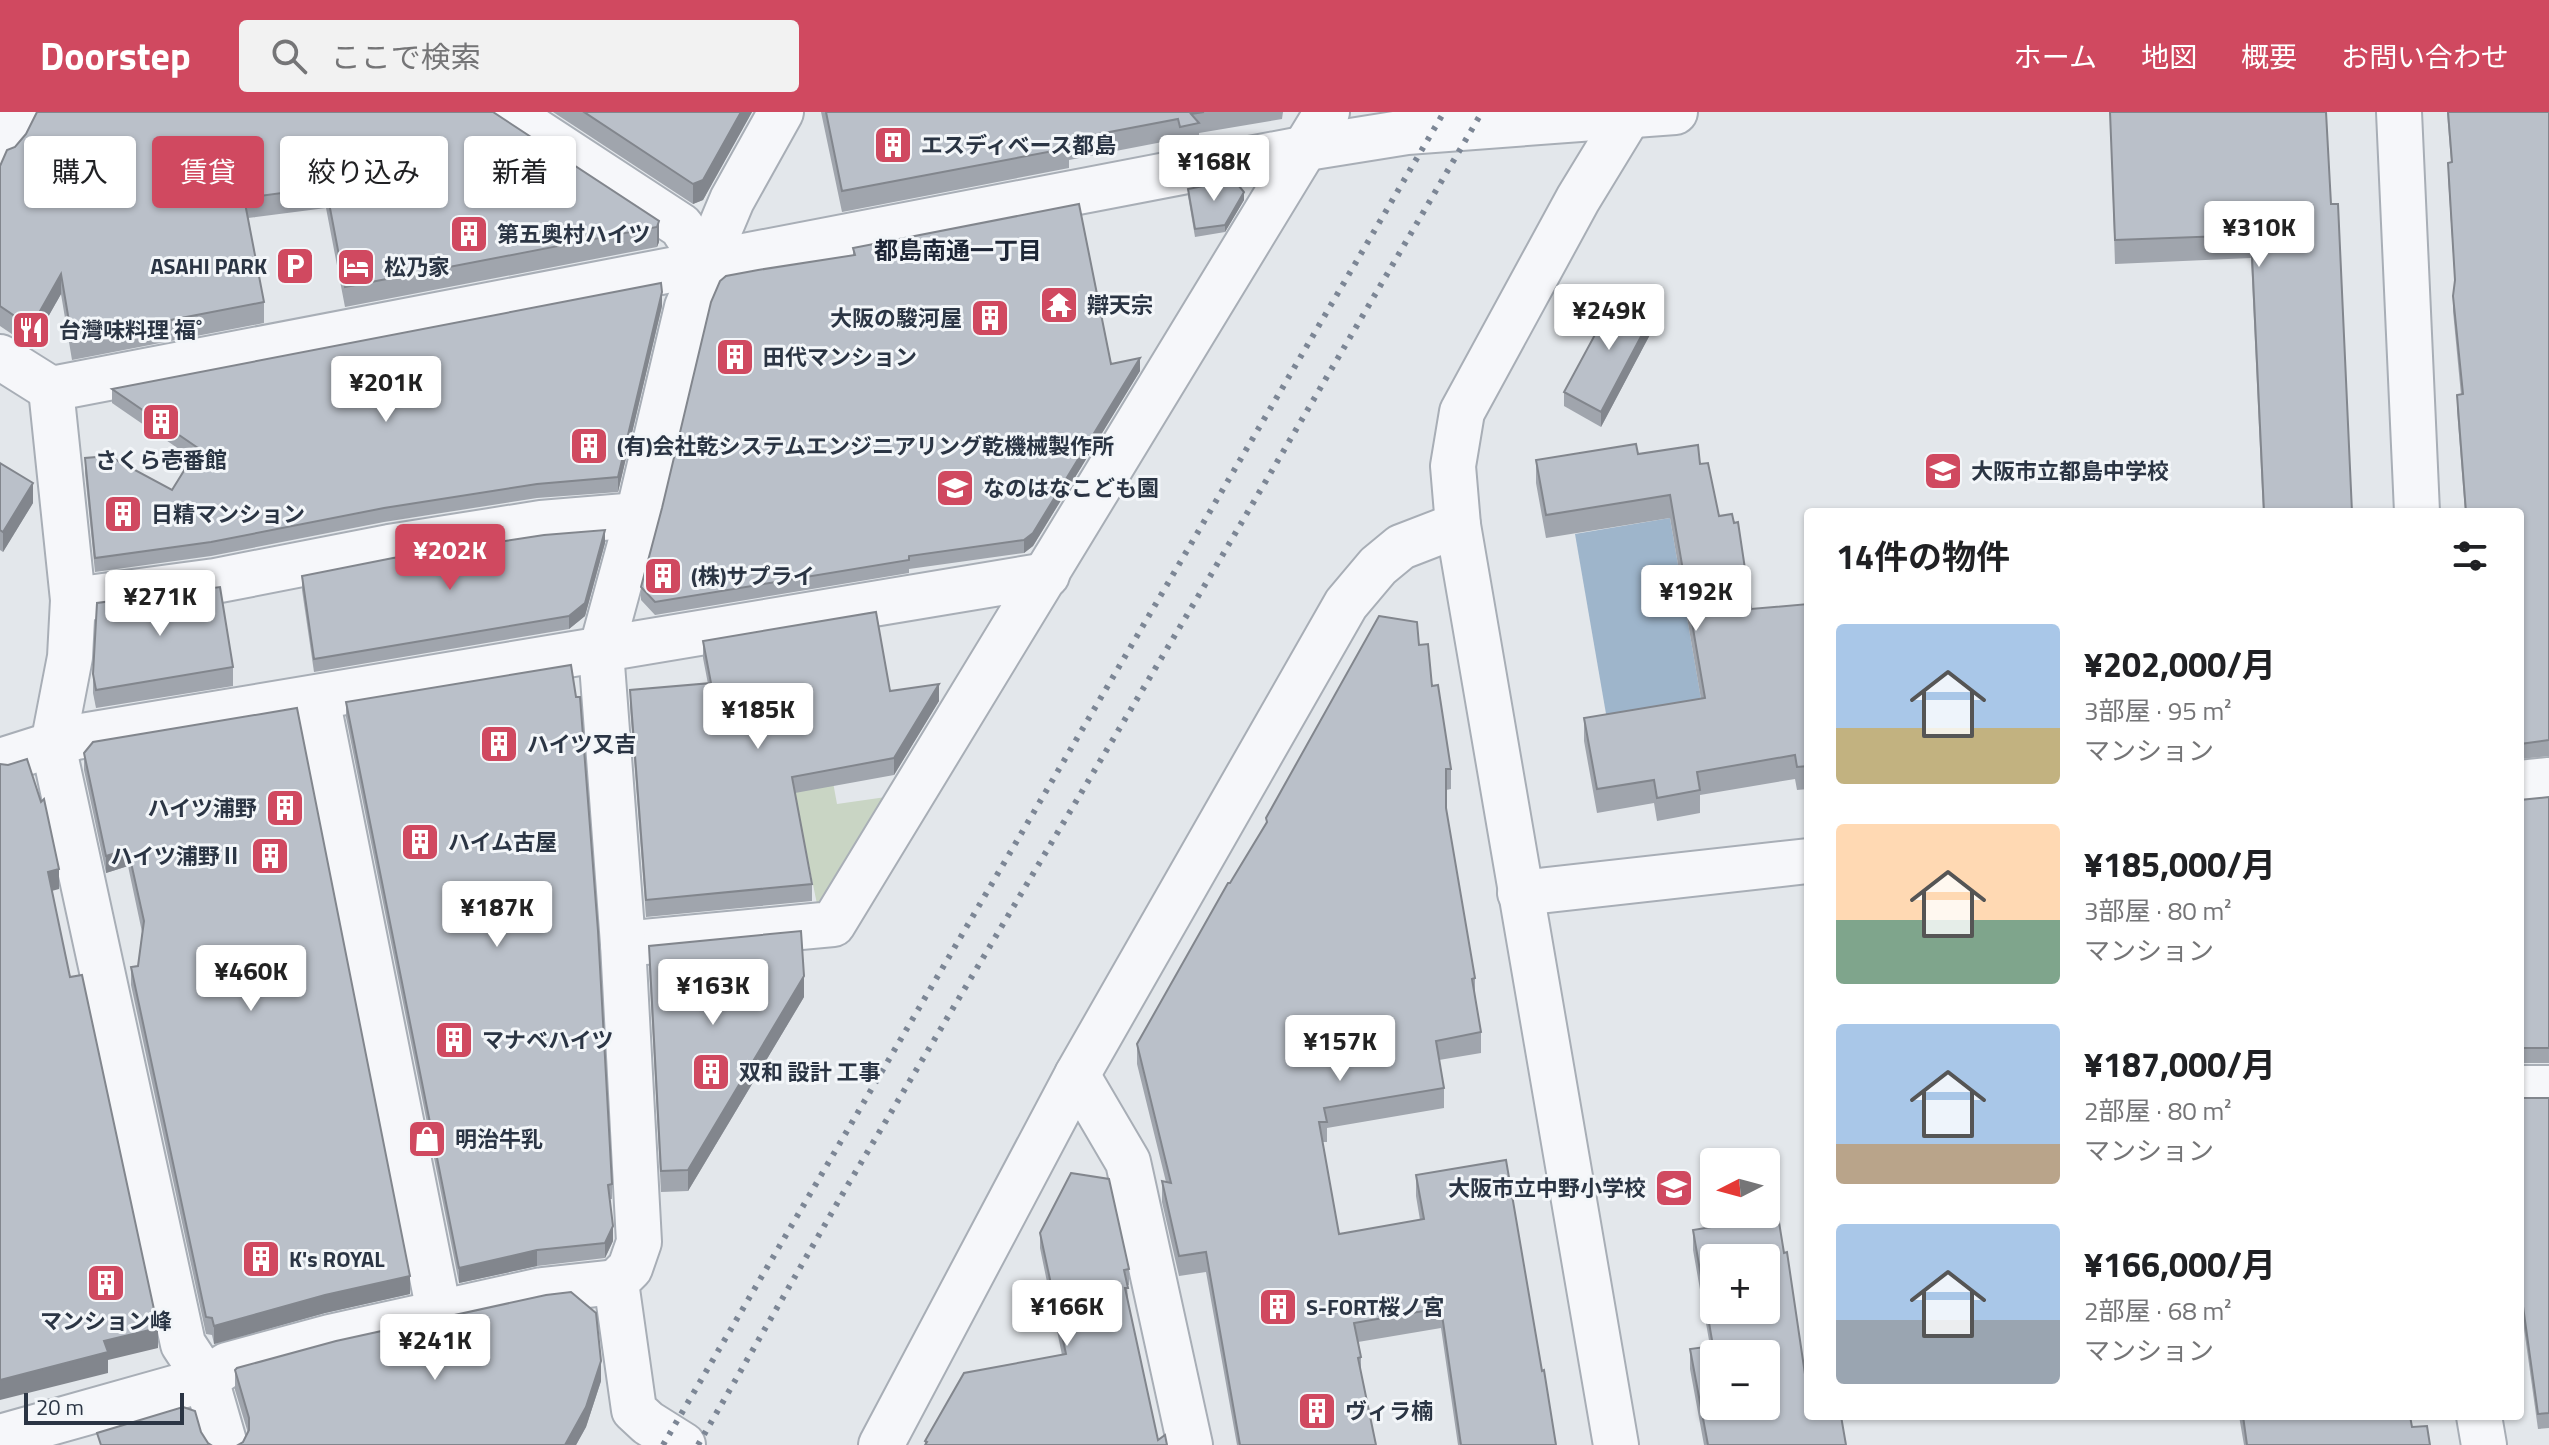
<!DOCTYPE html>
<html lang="ja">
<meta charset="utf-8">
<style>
body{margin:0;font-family:"Titillium Web","Noto Sans JP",sans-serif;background:#f2f2f2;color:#202124;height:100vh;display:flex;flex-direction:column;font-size:30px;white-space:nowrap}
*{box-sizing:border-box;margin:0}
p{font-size:26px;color:#757577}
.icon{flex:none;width:44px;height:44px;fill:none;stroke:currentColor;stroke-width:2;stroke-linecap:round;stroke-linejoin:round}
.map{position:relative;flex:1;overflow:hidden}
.drawer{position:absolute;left:1804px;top:396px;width:720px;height:912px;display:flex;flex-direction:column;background:#fff;border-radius:8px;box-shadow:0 2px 6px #0004}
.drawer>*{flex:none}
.banner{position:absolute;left:24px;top:24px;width:760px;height:72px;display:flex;gap:16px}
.needle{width:52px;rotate:264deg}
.buttons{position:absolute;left:1700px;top:1036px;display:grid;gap:16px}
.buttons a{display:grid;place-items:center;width:80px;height:80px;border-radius:8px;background:#fff;box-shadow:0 2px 6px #0004;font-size:40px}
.scale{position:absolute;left:24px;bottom:20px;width:160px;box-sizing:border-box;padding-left:8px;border:4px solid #2b3544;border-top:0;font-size:22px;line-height:28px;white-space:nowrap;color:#2b3544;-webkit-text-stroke:6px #f3f6f9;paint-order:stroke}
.price{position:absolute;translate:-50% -68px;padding:0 18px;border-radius:8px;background:#fff;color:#222;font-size:26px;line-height:52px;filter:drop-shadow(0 2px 4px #0008)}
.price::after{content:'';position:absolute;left:50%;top:48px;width:24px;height:18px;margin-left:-12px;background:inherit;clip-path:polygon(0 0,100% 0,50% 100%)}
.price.on{background:#d04960;color:#fff}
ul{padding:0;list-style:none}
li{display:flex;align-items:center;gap:24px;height:200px;padding:0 32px}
li span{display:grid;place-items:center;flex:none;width:224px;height:160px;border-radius:8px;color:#555}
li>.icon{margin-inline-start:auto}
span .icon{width:96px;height:96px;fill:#fffc;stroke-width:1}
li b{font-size:34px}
h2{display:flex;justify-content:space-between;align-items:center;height:96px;padding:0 32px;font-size:34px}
.chip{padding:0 28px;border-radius:8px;background:#fff;box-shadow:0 2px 6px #0004;font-size:28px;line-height:72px}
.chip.on{background:#d04960;color:#fff}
header{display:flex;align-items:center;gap:48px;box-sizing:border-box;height:112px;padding:0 40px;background:#d04960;color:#fff}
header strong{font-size:38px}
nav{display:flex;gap:44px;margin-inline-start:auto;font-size:28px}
.search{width:560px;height:72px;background:#f2f2f2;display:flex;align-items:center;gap:20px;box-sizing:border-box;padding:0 28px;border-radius:8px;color:#757577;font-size:30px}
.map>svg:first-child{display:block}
.green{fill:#c9d5c4}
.water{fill:#9eb5cb}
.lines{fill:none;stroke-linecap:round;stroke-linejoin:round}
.minor-casing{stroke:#a8aeb6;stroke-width:48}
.minor{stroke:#f6f7fa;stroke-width:44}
.rail{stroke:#7c8695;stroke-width:6;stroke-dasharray:4 8;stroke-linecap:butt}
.wall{fill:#a0a5ad}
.shaded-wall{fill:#82868d}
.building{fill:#bac0c9;stroke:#82868d;stroke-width:2;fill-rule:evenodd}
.labels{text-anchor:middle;stroke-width:6;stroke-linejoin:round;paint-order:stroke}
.poi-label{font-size:22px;font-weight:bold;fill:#2b3544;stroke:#f3f6f9;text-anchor:start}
.neighbourhood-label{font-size:24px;font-weight:bold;fill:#1d2535;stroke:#f3f6f9}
</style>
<header>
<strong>Doorstep</strong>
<div class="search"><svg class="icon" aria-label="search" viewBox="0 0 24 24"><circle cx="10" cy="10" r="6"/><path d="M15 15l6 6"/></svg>ここで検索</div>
<nav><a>ホーム</a><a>地図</a><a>概要</a><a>お問い合わせ</a></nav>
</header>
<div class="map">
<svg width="2549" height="1333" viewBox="0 0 2549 1333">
<rect width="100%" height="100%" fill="#e3e7eb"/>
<polygon class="green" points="825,626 837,692 893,684 819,802 790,659"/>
<polygon class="water" points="1670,406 1705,610 1610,625 1575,422"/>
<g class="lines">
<defs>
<g id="minor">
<polyline points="507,0 681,114 705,151"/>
<polyline points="2399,0 2417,400"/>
<polyline points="0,35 17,0"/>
<polyline points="0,245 51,277 1307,36 1407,20 1675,0"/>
<polyline points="51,277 73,488 70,545 53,633 183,1232 206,1267 225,1333"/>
<polyline points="73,488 215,469 389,435 541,411 638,403"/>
<polyline points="317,586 439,1200"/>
<polyline points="0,649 76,625 1047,463"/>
<polyline points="2520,671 2549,668"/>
<polyline points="1520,781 1808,749"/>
<polyline points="623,832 833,812 1327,0"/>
<polyline points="1077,963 1128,1050 1190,1333"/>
<polyline points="2520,976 2549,976"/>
<polyline points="2479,1304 2484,1333"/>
<polyline points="0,1325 206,1267 227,1253 330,1225 542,1178 616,1170"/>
<polyline points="683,1333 648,1311 634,1298 616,1170 630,1156 639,1130 623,832 601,539 638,403 687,195 732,88 781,0"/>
<polyline points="881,1333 1077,963 1346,492 1378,454 1401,435 1458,413"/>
<polyline points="1616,1333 1458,413 1453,354 1462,300 1578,87 1631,0"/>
</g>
</defs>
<use href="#minor" class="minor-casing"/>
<use href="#minor" class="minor"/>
<g class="rail">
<polyline points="663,1333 1444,0"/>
<polyline points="698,1333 846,1076 1212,461 1482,0"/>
</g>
</g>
<g class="wall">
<polygon points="553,0 752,0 703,88 693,92"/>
<polygon points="821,0 1283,0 1282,7 1199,21 1199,31 1180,35 1178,27 1069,48 1069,56 842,100"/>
<polygon points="2110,0 2331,92 2352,400 2263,400 2251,146 2115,152"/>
<polygon points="2447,0 2549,0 2549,644 2520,647 2520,400 2465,400 2457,298 2457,283 2461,283 2453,199 2453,184 2455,172 2448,66 2448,51 2451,50"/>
<polygon points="26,22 659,109 659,130 657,135 345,195 326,96 248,106 264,190 264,211 72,248 61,182 31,235 0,214 0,54"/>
<polygon points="1188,77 1244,88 1225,120 1195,125 1188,84"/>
<polygon points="853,136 1111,252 1140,259 1033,434 1024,441 909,457 909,461 655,503 641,488 641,475 853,143"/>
<polygon points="662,194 618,380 537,386 384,410 211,444 95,460 85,361 85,346 172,378 192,346 112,291 112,277"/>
<polygon points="1654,215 1601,315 1564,294 1564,280"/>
<polygon points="1638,342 1700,352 1751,497 1808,492 1808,677 1797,678 1795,667 1700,683 1700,701 1657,709 1654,691 1597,701 1584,629 1584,606 1701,587 1670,406 1546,426 1536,371 1536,348"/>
<polygon points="0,351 33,391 3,440 0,438"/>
<polygon points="605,431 585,504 569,517 314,560 302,478 302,464"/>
<polygon points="703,529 890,579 939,589 894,663 795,681 812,772 812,789 646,805 630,595 630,578 708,572 703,546"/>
<polygon points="1419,533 1432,574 1451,657 1451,677 1446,678 1446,698 1475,866 1475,883 1481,920 1481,941 1439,948 1444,976 1444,996 1327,1016 1327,1030 1322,1030 1339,1122 1420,1108 1416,1084 1416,1063 1542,1259 1556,1333 1458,1333 1441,1216 1358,1230 1361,1245 1361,1261 1376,1333 1237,1333 1206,1160 1179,1164 1162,1090 1162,1069 1166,1070 1137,952 1137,932 1230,771"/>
<polygon points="233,555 233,574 96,596 93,581 93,562"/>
<polygon points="346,590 612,1072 612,1087 610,1087 613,1129 605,1146 537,1154 459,1171 346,605"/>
<polygon points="84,641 410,1182 325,1201 214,1232 212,1223 206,1222 131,873 131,855 138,854 142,820 128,754 106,761 84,658"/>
<polygon points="2549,685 2549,951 2520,951 2520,688"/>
<polygon points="649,834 804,885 688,1079 661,1080 649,855"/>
<polygon points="2520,986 2549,986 2549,1316 2538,1317 2520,1188"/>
<polygon points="1693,1118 1806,1269 1846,1333 1704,1333 1690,1257 1690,1237 1710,1234 1693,1138"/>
<polygon points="1040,1121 1129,1157 1129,1173 1127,1173 1128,1190 1158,1328 1167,1333 925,1333 925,1329 1062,1243 1040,1136"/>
<polygon points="235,1258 601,1269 586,1315 576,1333 238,1333 243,1330 248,1321 235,1278"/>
<polygon points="2239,1304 2410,1304 2412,1315 2430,1333 2244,1333"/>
</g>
<g class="shaded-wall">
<polygon points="741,0 752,0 703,88 693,92 693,72"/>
<polygon points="1244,80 1244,88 1225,120 1225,113"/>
<polygon points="659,109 659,130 657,135 657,115"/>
<polygon points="61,162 61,182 31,235 31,215"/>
<polygon points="662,180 662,194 618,380 618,365"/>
<polygon points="1654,200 1654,215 1601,315 1601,300"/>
<polygon points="1140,246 1140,259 1033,434 1024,441 1024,428"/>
<polygon points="33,371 33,391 3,440 3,420"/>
<polygon points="605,418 605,431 585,504 569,517 569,504"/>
<polygon points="939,572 939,589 894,663 894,646"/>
<polygon points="128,737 128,754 106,761 106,744"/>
<polygon points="59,757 59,777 48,780 48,760"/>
<polygon points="804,864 804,885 688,1079 688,1058"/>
<polygon points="613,1114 613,1129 605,1146 605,1131"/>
<polygon points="537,1138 537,1154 459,1171 459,1156"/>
<polygon points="410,1164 410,1182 325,1201 214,1232 214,1214 325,1183"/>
<polygon points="158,1216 158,1236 108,1248 108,1261 0,1288 0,1268 104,1229"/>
<polygon points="601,1249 601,1269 586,1315 576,1333 565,1333"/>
</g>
<g class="building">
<polygon points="37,0 493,0 659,109 657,115 345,175 326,75 244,86 264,190 72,227 61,162 31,215 0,194 0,54 7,38 15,35 26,22"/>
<polygon points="584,0 741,0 703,68 693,72"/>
<polygon points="826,0 1204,0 1191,2 1199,11 1180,15 1178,7 1067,28 1069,36 842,79"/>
<polygon points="2110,0 2326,0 2331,92 2338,92 2352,400 2264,400 2251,123 2115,128"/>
<polygon points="2448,0 2549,0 2549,628 2520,632 2520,400 2466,400 2457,283 2463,282 2453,184 2455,168 2448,51 2452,50"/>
<polygon points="1234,68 1244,80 1225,113 1195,117 1188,77"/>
<polygon points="1079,92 1111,252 1140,246 1033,421 1024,428 909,444 909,448 655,490 641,475 662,396 711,190 720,169 726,164 758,158 855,143 853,136"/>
<polygon points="661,171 662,180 618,365 537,372 384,396 211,430 95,446 85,346 109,344 172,378 198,336 112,277"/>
<polygon points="1618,180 1654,200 1601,300 1564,280"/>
<polygon points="1636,332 1638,342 1698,333 1700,352 1708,351 1719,404 1732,402 1734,411 1738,410 1751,497 1808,492 1808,654 1797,655 1795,643 1697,660 1700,678 1657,686 1654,668 1597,677 1584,606 1705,586 1670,383 1546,403 1536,348"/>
<polygon points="0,351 33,371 3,420 0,418"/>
<polygon points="605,418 585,491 569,504 314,547 302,464 393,446 544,423"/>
<polygon points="220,475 233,555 96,578 93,562 97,491"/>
<polygon points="876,500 890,579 939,572 894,646 792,665 812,772 646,788 630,578 711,571 703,529"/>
<polygon points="1379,504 1417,510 1419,533 1428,532 1432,574 1438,573 1451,657 1446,657 1446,696 1475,866 1472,867 1481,920 1436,929 1444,976 1324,996 1327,1010 1319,1010 1339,1122 1424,1107 1416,1063 1506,1048 1542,1259 1544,1258 1556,1333 1461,1333 1441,1196 1354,1211 1361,1245 1358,1246 1376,1333 1240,1333 1206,1140 1179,1144 1162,1069 1171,1071 1137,932 1228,771 1230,771 1267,710 1266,706"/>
<polygon points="571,553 576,585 580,585 598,819 612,1072 608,1073 613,1114 605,1131 537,1138 459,1156 346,590"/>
<polygon points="297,596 410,1164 325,1183 214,1214 212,1206 206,1205 131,855 138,854 144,809 128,737 106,744 84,641 93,630"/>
<polygon points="27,647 41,690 44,687 59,757 48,760 70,865 82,863 158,1216 104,1229 108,1240 0,1268 0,652 8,653"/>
<polygon points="2549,685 2549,936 2520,936 2520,688"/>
<polygon points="801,819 804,864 688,1058 661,1059 649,834"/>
<polygon points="2520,986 2549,986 2549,1301 2538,1302 2520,1173"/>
<polygon points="1071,1061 1109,1067 1129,1157 1124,1158 1128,1176 1125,1176 1158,1328 1165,1323 1167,1333 925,1333 927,1330 925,1329 964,1261 1066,1242 1040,1121"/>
<path d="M 1778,1104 L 1784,1141 L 1787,1140 L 1806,1269 L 1808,1269 L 1808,1304 L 1841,1304 L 1846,1333 L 1708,1333 L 1690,1237 L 1713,1234 L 1693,1118 ZM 1714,1146 L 1766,1146 L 1766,1198 L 1714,1198 ZM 1714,1242 L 1766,1242 L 1766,1294 L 1714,1294 Z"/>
<polygon points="571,1180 596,1201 601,1249 586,1295 565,1333 238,1333 243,1330 249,1318 249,1306 235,1258 237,1256 336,1229 546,1183"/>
<polygon points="183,1295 195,1299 201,1320 208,1331 211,1333 101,1333 97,1321"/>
<polygon points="2243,1304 2410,1304 2412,1315 2427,1314 2430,1333 2247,1333"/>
</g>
<defs>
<symbol id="building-square" viewBox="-11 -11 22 22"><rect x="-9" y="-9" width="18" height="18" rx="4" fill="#d04960" stroke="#f3f6f9"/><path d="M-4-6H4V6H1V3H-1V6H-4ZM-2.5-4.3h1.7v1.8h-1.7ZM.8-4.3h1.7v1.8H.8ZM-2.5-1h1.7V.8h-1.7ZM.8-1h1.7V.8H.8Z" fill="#fff"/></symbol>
<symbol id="parking-square" viewBox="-11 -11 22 22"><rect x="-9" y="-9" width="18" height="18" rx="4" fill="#d04960" stroke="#f3f6f9"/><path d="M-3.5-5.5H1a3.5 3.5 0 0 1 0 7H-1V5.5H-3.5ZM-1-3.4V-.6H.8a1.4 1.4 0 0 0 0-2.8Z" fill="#fff"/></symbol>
<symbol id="hotel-square" viewBox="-11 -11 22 22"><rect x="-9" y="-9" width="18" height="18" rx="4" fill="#d04960" stroke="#f3f6f9"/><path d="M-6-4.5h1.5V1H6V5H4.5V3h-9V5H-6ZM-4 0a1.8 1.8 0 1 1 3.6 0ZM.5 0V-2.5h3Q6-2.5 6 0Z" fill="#fff"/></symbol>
<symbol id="temple-square" viewBox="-11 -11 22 22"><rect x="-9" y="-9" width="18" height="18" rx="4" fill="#d04960" stroke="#f3f6f9"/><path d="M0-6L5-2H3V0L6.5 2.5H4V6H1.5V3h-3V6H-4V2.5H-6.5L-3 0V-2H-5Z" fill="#fff"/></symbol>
<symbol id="restaurant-square" viewBox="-11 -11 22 22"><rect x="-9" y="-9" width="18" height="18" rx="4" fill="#d04960" stroke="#f3f6f9"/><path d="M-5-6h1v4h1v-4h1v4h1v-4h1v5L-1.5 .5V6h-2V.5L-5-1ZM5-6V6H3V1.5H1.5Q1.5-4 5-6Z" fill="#fff"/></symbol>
<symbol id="school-square" viewBox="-11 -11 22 22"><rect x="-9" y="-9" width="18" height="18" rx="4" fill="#d04960" stroke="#f3f6f9"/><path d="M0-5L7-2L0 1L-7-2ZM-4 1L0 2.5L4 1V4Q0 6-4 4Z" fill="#fff"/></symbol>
<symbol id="shop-square" viewBox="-11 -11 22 22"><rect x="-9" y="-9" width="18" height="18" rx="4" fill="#d04960" stroke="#f3f6f9"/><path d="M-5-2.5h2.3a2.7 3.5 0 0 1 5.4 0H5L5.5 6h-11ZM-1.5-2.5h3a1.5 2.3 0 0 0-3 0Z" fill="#fff"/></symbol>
</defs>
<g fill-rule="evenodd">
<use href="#building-square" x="871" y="11" width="44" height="44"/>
<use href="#building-square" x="447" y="100" width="44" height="44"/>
<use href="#parking-square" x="273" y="132" width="44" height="44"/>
<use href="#hotel-square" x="334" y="133" width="44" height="44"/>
<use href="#temple-square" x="1037" y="171" width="44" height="44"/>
<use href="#building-square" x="968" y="184" width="44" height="44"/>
<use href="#restaurant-square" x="9" y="196" width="44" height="44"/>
<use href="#building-square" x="713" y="223" width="44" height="44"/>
<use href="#building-square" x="139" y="288" width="44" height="44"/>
<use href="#building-square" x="567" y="312" width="44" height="44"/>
<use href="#school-square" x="1921" y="337" width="44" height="44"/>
<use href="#school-square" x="933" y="354" width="44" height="44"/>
<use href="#building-square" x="101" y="380" width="44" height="44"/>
<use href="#building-square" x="641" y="442" width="44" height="44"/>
<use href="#building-square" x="477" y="610" width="44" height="44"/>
<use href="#building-square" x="263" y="674" width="44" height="44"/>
<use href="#building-square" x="398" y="708" width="44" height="44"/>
<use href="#building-square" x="248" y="722" width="44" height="44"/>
<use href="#building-square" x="432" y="906" width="44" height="44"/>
<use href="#building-square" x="689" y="938" width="44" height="44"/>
<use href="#shop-square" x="405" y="1005" width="44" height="44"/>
<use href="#school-square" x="1652" y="1054" width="44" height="44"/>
<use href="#building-square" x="239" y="1125" width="44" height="44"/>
<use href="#building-square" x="84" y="1149" width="44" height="44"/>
<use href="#building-square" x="1256" y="1173" width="44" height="44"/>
<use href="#building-square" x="1295" y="1277" width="44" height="44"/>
</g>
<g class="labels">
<g class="poi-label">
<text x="921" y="41">エスディベース都島</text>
<text x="497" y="130">第五奥村ハイツ</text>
<text x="267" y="162" text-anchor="end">ASAHI PARK</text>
<text x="384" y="163">松乃家</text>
<text x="1087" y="201">辯天宗</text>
<text x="962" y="214" text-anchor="end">大阪の駿河屋</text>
<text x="59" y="226">台灣味料理 福゜</text>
<text x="763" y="253">田代マンション</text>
<text x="617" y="342">(有)会社乾システムエンジニアリング乾機械製作所</text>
<text x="161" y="356" text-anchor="middle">さくら壱番館</text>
<text x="1971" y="367">大阪市立都島中学校</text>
<text x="983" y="384">なのはなこども園</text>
<text x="151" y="410">日精マンション</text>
<text x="691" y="472">(株)サプライ</text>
<text x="527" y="640">ハイツ又吉</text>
<text x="257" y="704" text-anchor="end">ハイツ浦野</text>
<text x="448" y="738">ハイム古屋</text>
<text x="242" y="752" text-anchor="end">ハイツ浦野Ⅱ</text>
<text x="482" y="936">マナベハイツ</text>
<text x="739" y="968">双和 設計 工事</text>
<text x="455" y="1035">明治牛乳</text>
<text x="1646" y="1084" text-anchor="end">大阪市立中野小学校</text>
<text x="289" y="1155">K's ROYAL</text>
<text x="1306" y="1203">S-FORT桜ノ宮</text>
<text x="106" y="1217" text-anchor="middle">マンション峰</text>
<text x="1345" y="1307">ヴィラ楠</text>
</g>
<g class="neighbourhood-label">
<text x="958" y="147">都島南通一丁目</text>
</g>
</g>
</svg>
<div class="buttons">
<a><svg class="needle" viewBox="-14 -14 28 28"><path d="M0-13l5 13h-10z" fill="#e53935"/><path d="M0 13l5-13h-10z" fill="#757577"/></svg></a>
<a>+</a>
<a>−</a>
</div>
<div class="scale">20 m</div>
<b class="price" style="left:1214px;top:91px">¥168K</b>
<b class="price" style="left:2259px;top:157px">¥310K</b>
<b class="price" style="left:1609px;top:240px">¥249K</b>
<b class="price" style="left:386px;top:312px">¥201K</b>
<b class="price on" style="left:450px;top:480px">¥202K</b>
<b class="price" style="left:1696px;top:521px">¥192K</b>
<b class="price" style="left:160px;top:526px">¥271K</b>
<b class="price" style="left:758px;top:639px">¥185K</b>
<b class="price" style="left:497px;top:837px">¥187K</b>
<b class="price" style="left:251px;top:901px">¥460K</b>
<b class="price" style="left:713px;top:915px">¥163K</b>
<b class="price" style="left:1340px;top:971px">¥157K</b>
<b class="price" style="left:1067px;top:1236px">¥166K</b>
<b class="price" style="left:435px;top:1270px">¥241K</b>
<div class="banner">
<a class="chip">購入</a>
<a class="chip on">賃貸</a>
<a class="chip">絞り込み</a>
<a class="chip">新着</a>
</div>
<section class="drawer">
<h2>14件の物件<svg class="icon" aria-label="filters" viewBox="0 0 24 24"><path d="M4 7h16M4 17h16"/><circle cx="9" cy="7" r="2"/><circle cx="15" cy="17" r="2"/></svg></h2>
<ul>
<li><span style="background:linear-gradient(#a9c7e8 65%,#c2b280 0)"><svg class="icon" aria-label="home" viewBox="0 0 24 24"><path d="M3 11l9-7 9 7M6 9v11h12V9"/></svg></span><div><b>¥202,000/月</b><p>3部屋 · 95 m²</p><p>マンション</p></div></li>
<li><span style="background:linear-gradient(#ffd9b3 60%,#7fa58c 0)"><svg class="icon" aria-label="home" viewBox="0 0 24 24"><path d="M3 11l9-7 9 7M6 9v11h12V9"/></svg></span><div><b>¥185,000/月</b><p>3部屋 · 80 m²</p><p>マンション</p></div></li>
<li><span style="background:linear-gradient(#a9c7e8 75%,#b9a48a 0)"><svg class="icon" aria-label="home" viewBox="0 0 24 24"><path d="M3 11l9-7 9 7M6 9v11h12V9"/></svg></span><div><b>¥187,000/月</b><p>2部屋 · 80 m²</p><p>マンション</p></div></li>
<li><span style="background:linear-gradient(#a9c7e8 60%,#9aa5b1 0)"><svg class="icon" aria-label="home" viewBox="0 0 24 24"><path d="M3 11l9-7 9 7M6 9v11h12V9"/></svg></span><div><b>¥166,000/月</b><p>2部屋 · 68 m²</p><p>マンション</p></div></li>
</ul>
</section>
</div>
